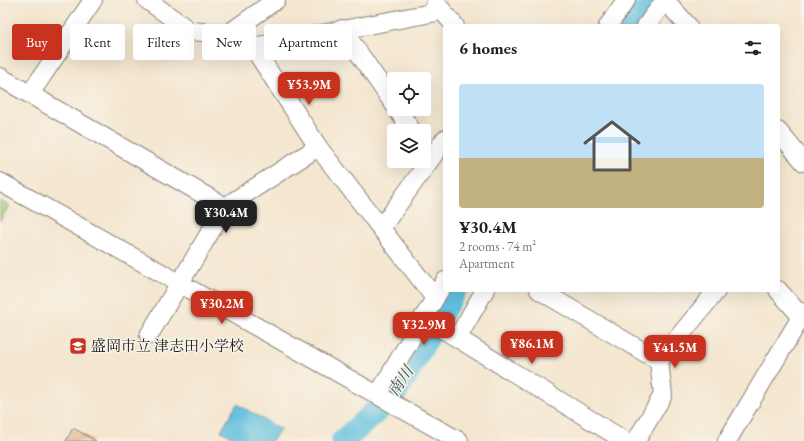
<!DOCTYPE html>
<meta charset="utf-8">
<style>
body{margin:0;font-family:"EB Garamond","Noto Serif JP",serif;background:#f6f6f6;color:#202124;height:100vh;display:flex;flex-direction:column;font-size:15px;white-space:nowrap}
*{box-sizing:border-box;margin:0}
p{font-size:13px;color:#757577}
.icon{flex:none;width:22px;height:22px;fill:none;stroke:currentColor;stroke-width:2;stroke-linecap:round;stroke-linejoin:round}
.map{position:relative;flex:1;overflow:hidden}
.side{position:absolute;left:443px;top:24px;width:337px;height:268px;display:flex;flex-direction:column;background:#fff;border-radius:4px;box-shadow:0 4px 16px #0002}
.side>*{flex:none}
.top-card{position:absolute;left:12px;top:24px;width:371px;height:36px;display:flex;gap:8px}
.fabs{position:absolute;left:387px;top:72px;display:grid;gap:8px}
.fabs a{display:grid;place-items:center;width:44px;height:44px;border-radius:4px;background:#fff;box-shadow:0 4px 16px #0002;font-size:20px}
.price{position:absolute;translate:-50% -34px;padding:0 9px;border-radius:8px;background:#c8321e;color:#fff;font-size:13px;line-height:26px;filter:drop-shadow(0 1px 2px #0008)}
.price::after{content:'';position:absolute;left:50%;top:24px;width:12px;height:9px;margin-left:-6px;background:inherit;clip-path:polygon(0 0,100% 0,50% 100%)}
.price.on{background:#222;color:#fff}
ul{padding:0;list-style:none}
li{display:grid;align-content:center;gap:8px;height:212px;padding:0 16px}
li+li{border-top:1px solid #e0e0e0}
li span{display:grid;place-items:center;height:124px;border-radius:4px;color:#555}
li>.icon{margin-inline-start:auto}
span .icon{width:72px;height:72px;fill:#fffc;stroke-width:1}
li b{font-size:17px}
h2{display:flex;justify-content:space-between;align-items:center;height:48px;padding:0 16px;font-size:17px}
.tag{padding:0 14px;border-radius:4px;background:#fff;box-shadow:0 4px 16px #0002;font-size:14px;line-height:36px}
.tag.on{background:#c8321e;color:#fff}
.map>svg:first-child{display:block}
.green{fill:#9fcb77;stroke:#5e744a}
.water{fill:#60c0de;stroke:#3e6e7d}
.lines{fill:none;stroke-linecap:round;stroke-linejoin:round}
.river{stroke:#60c0de;stroke-width:24}
.building{fill:#e4b790}
.minor-casing{stroke:#888176;stroke-width:20}
.minor{stroke:#fff;stroke-width:18}
.labels{text-anchor:middle;stroke-width:3;stroke-linejoin:round;paint-order:stroke}
.poi-label{font-size:15px;fill:#1c1c1c;stroke:#f7f3e8;text-anchor:start}
.water-label{font-size:16px;font-style:italic;fill:#345560;stroke:#f7f3e8}
</style>
<div class="map">
<svg width="804" height="441" viewBox="0 0 804 441">
<rect width="100%" height="100%" fill="#f7f3e8"/>
<filter id="ink" filterUnits="userSpaceOnUse"><feTurbulence type="fractalNoise" baseFrequency=".025" numOctaves="2"/><feDisplacementMap in="SourceGraphic" scale="8" xChannelSelector="R" yChannelSelector="G"/><feConvolveMatrix kernelMatrix="1 2 1 2 8 2 1 2 1" color-interpolation-filters="sRGB"/></filter>
<filter id="wash" filterUnits="userSpaceOnUse"><feTurbulence type="fractalNoise" baseFrequency=".012" numOctaves="4" result="noise"/><feDisplacementMap in="SourceGraphic" scale="16" xChannelSelector="R" yChannelSelector="G"/><feGaussianBlur stdDeviation="0.9" result="paint"/><feColorMatrix in="noise" values="0 0 0 0 0 0 0 0 0 0 0 0 0 0 0 0 0 1.4 0 .05"/><feComposite in="paint" operator="in"/></filter>
<g filter="url(#wash)">
<rect width="100%" height="100%" fill="#f4e6cf"/>
<polygon class="green" points="0,201 9,206 0,221"/>
<polygon class="water" points="237,404 280,429 272,441 239,441 221,431"/>
<g class="lines">
<g class="river">
<polyline points="627,26 645,0"/>
<polyline points="343,441 394,395 455,290"/>
</g>
</g>
<g id="blocks">
<polygon class="building" points="73,428 96,441 66,441"/>
</g>
</g>
<g filter="url(#ink)">
<use href="#blocks" fill-opacity="0" stroke="#888176" stroke-width="1"/>
<g class="lines">
<defs>
<g id="minor">
<polyline points="147,0 190,31 228,34 276,0"/>
<polyline points="665,0 688,26"/>
<polyline points="435,2 455,26"/>
<polyline points="608,26 626,0"/>
<polyline points="646,26 665,0"/>
<polyline points="342,29 394,104"/>
<polyline points="0,77 225,207"/>
<polyline points="30,94 93,0"/>
<polyline points="397,109 412,131"/>
<polyline points="778,131 804,162"/>
<polyline points="0,182 459,441"/>
<polyline points="381,228 445,139"/>
<polyline points="539,290 659,361"/>
<polyline points="778,290 801,316"/>
<polyline points="435,298 318,147 253,47 442,11"/>
<polyline points="423,317 625,441"/>
<polyline points="149,335 225,207 318,147"/>
<polyline points="458,337 485,290"/>
<polyline points="378,395 445,281"/>
<polyline points="636,441 663,395 659,361 717,290"/>
<polyline points="727,441 804,312"/>
</g>
</defs>
<use href="#minor" class="minor-casing"/>
<use href="#minor" class="minor"/>
</g>
</g>
<defs>
<symbol id="school-square" viewBox="-11 -11 22 22"><rect x="-9" y="-9" width="18" height="18" rx="4" fill="#c8321e" stroke="#f7f3e8"/><path d="M0-5L7-2L0 1L-7-2ZM-4 1L0 2.5L4 1V4Q0 6-4 4Z" fill="#fff"/></symbol>
</defs>
<g fill-rule="evenodd">
<use href="#school-square" x="68" y="336" width="20" height="20"/>
</g>
<g class="labels">
<g class="poi-label">
<text x="91" y="351">盛岡市立 津志田小学校</text>
</g>
<g class="water-label">
<text transform="translate(400 381) rotate(-56)" y="6">南川</text>
</g>
</g>
</svg>
<div class="fabs">
<a><svg class="icon" aria-label="locate" viewBox="0 0 24 24"><circle cx="12" cy="12" r="6"/><path d="M12 2v4M12 18v4M2 12h4M18 12h4"/></svg></a>
<a><svg class="icon" aria-label="layers" viewBox="0 0 24 24"><path d="M12 4l9 5-9 5-9-5zM3 14l9 5 9-5"/></svg></a>
</div>
<b class="price" style="left:309px;top:106px">¥53.9M</b>
<b class="price on" style="left:226px;top:234px">¥30.4M</b>
<b class="price" style="left:222px;top:325px">¥30.2M</b>
<b class="price" style="left:424px;top:346px">¥32.9M</b>
<b class="price" style="left:532px;top:365px">¥86.1M</b>
<b class="price" style="left:675px;top:369px">¥41.5M</b>
<div class="top-card">
<a class="tag on">Buy</a>
<a class="tag">Rent</a>
<a class="tag">Filters</a>
<a class="tag">New</a>
<a class="tag">Apartment</a>
</div>
<section class="side">
<h2>6 homes<svg class="icon" aria-label="filters" viewBox="0 0 24 24"><path d="M4 7h16M4 17h16"/><circle cx="9" cy="7" r="2"/><circle cx="15" cy="17" r="2"/></svg></h2>
<ul>
<li><span style="background:linear-gradient(#bfe0f5 60%,#c2b280 0)"><svg class="icon" aria-label="home" viewBox="0 0 24 24"><path d="M3 11l9-7 9 7M6 9v11h12V9"/></svg></span><div><b>¥30.4M</b><p>2 rooms · 74 m²</p><p>Apartment</p></div></li>
</ul>
</section>
</div>
